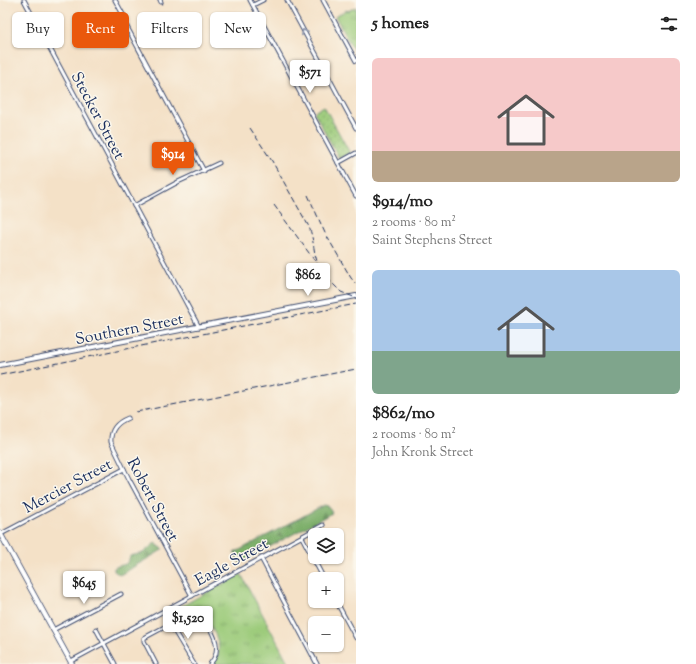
<!DOCTYPE html>
<meta charset="utf-8">
<style>
body{margin:0;font-family:"Sorts Mill Goudy",serif;background:#f6f6f6;color:#222;height:100vh;display:flex;flex-direction:column;font-size:15px;white-space:nowrap}
*{box-sizing:border-box;margin:0}
p{font-size:13px;color:#767676}
.icon{flex:none;width:22px;height:22px;fill:none;stroke:currentColor;stroke-width:2;stroke-linecap:round;stroke-linejoin:round}
.map{position:relative;flex:1;overflow:hidden}
.panel{display:flex;flex-direction:column;background:#fff;width:340px}
.panel>*{flex:none}
.guide{position:absolute;left:12px;top:12px;width:284px;height:36px;display:flex;gap:8px}
.tools{position:absolute;left:308px;top:528px;display:grid;gap:8px}
.tools a{display:grid;place-items:center;width:36px;height:36px;border-radius:6px;background:#fff;box-shadow:0 1px 3px #0004;font-size:20px}
.price{position:absolute;translate:-50% -34px;padding:0 9px;border-radius:4px;background:#fff;color:#222;font-size:13px;line-height:26px;filter:drop-shadow(0 1px 2px #0008)}
.price::after{content:'';position:absolute;left:50%;top:24px;width:12px;height:9px;margin-left:-6px;background:inherit;clip-path:polygon(0 0,100% 0,50% 100%)}
.price.selected{background:#ea580c;color:#fff}
ul{padding:0;list-style:none}
li{display:grid;align-content:center;gap:8px;height:212px;padding:0 16px}
li span{display:grid;place-items:center;height:124px;border-radius:6px;color:#555}
li>.icon{margin-inline-start:auto}
span .icon{width:72px;height:72px;fill:#fffc;stroke-width:1}
li b{font-size:17px}
h2{display:flex;justify-content:space-between;align-items:center;height:48px;padding:0 16px;font-size:17px}
.chip{padding:0 14px;border-radius:6px;background:#fff;box-shadow:0 1px 3px #0004;font-size:14px;line-height:36px}
.chip.selected{background:#ea580c;color:#fff}
main{display:flex;flex:1;min-height:0}
.map>svg:first-child{display:block}
.grass{fill:url(#grass-dots);stroke:#5c7d6c}
.forest{fill:url(#forest-firs);stroke:#4c6f64}
.park{fill:url(#park-tufts);stroke:#5c7d6c}
.lines{fill:none;stroke-linecap:round;stroke-linejoin:round}
.minor-casing{stroke:#3c4a6e;stroke-width:5}
.tertiary-casing{stroke:#3c4a6e;stroke-width:6}
.secondary-casing{stroke:#3c4a6e;stroke-width:6}
.minor{stroke:#fff;stroke-width:3}
.tertiary{stroke:#fff;stroke-width:4}
.secondary{stroke:#fff;stroke-width:4.5}
.rail{stroke:#1b2f5e;stroke-width:1;stroke-dasharray:6 3;stroke-linecap:butt}
.oneway{stroke:#8d97ae}
.labels{text-anchor:middle;stroke-width:3;stroke-linejoin:round;paint-order:stroke}
.street-label{font-size:16px;fill:#1b2f5e;stroke:#fbf7ec}
</style>
<main>
<div class="map">
<svg width="356" height="664" viewBox="0 0 356 664">
<defs>
<pattern id="grass-dots" width="8" height="8" patternUnits="userSpaceOnUse"><rect width="8" height="8" fill="#9ccb7a"/><path d="M2 2h.1M6 6h.1" fill="none" stroke="#7ea567" stroke-width="1.8" stroke-linecap="round"/></pattern>
<pattern id="forest-firs" width="22" height="20" patternUnits="userSpaceOnUse"><rect width="22" height="20" fill="#7daf6a"/><path d="M5 1l3.5 6h-7zM16 11l3.5 6h-7z" fill="#668f5a"/></pattern>
<pattern id="park-tufts" width="24" height="20" patternUnits="userSpaceOnUse"><rect width="24" height="20" fill="#9ccb7a"/><path d="M3 7l-1-3M5 7V3M7 7l1-3M15 17l-1-3M17 17v-4M19 17l1-3" fill="none" stroke="#7ea567"/></pattern>
</defs>
<rect width="100%" height="100%" fill="#fbf7ec"/>
<filter id="ink" filterUnits="userSpaceOnUse"><feTurbulence type="fractalNoise" baseFrequency=".025" numOctaves="2"/><feDisplacementMap in="SourceGraphic" scale="8" xChannelSelector="R" yChannelSelector="G"/><feConvolveMatrix kernelMatrix="1 2 1 2 8 2 1 2 1" color-interpolation-filters="sRGB"/></filter>
<filter id="wash" filterUnits="userSpaceOnUse"><feTurbulence type="fractalNoise" baseFrequency=".012" numOctaves="4" result="noise"/><feDisplacementMap in="SourceGraphic" scale="16" xChannelSelector="R" yChannelSelector="G"/><feGaussianBlur stdDeviation="0.9" result="paint"/><feColorMatrix in="noise" values="0 0 0 0 0 0 0 0 0 0 0 0 0 0 0 0 0 1.4 0 .05"/><feComposite in="paint" operator="in"/></filter>
<g filter="url(#wash)">
<rect width="100%" height="100%" fill="#f4e1c7"/>
<polygon class="grass" points="324,106 350,153 339,158 314,112"/>
<g class="forest">
<polygon points="324,505 328,506 332,513 240,563 234,553"/>
<path d="M 155,543 L 162,548 L 162,550 L 120,575 L 114,571 L 114,568 C 122,563 127,568 130,556 L 143,553 Z"/>
</g>
<g class="park">
<polygon points="356,7 356,55 335,16 347,10 348,11"/>
<path d="M 241,574 L 289,664 L 213,664 C 228,647 210,626 201,610 L 196,609 L 169,623 L 165,615 Z"/>
</g>
</g>
<g filter="url(#ink)">
<g class="lines">
<defs>
<g id="minor">
<polyline points="24,0 199,327"/>
<polyline points="115,0 125,18 127,27 204,171"/>
<polyline points="160,0 161,2"/>
<polyline points="250,0 356,196"/>
<polyline points="287,0 356,128"/>
<polyline points="323,0 356,61"/>
<polyline points="253,5 263,0"/>
<polyline points="338,163 356,153"/>
<polyline points="134,206 178,182 219,163"/>
<path d="M 128,418 C 118,422 110,429 111,442 L 129,479 L 192,596"/>
<polyline points="1,534 124,469"/>
<polyline points="302,537 324,579"/>
<polyline points="261,558 317,664"/>
<polyline points="336,601 356,638"/>
<polyline points="170,624 194,664"/>
<polyline points="96,629 115,664"/>
<polyline points="53,630 121,594"/>
<polyline points="71,661 323,525"/>
<path d="M 156,664 L 144,641 L 144,638 L 196,610 L 200,611 C 209,628 226,647 210,664"/>
</g>
<polyline id="tertiary" points="0,365 356,296"/>
<polyline id="secondary" points="0,533 72,664"/>
</defs>
<use href="#minor" class="minor-casing"/>
<use href="#tertiary" class="tertiary-casing"/>
<use href="#secondary" class="secondary-casing"/>
<use href="#minor" class="minor"/>
<use href="#tertiary" class="tertiary"/>
<use href="#secondary" class="secondary"/>
<g class="rail">
<path d="M 250,128 L 272,161 L 308,225 C 315,239 312,253 320,268"/>
<polyline points="308,195 325,233 351,278 356,284"/>
<polyline points="274,205 328,279 341,292 356,298"/>
<polyline points="0,375 146,345 356,304"/>
<polyline points="136,412 356,369"/>
</g>
</g>
<defs><path id="oneway-chevron" d="M-2-3.5L2.5 0L-2 3.5" fill="none" stroke-width="1.6" stroke-linecap="round" stroke-linejoin="round"/></defs>
<use class="oneway" href="#oneway-chevron" transform="translate(304 32) rotate(-118)"/>
</g>
<g class="labels">
<g class="street-label">
<text transform="translate(99 115) rotate(62)" y="6">Stecker Street</text>
<text transform="translate(129 328) rotate(-11)" y="6">Southern Street</text>
<text transform="translate(67 485) rotate(-28)" y="6">Mercier Street</text>
<text transform="translate(154 499) rotate(62)" y="6">Robert Street</text>
<text transform="translate(231 561) rotate(-29)" y="6">Eagle Street</text>
</g>
</g>
</svg>
<div class="tools">
<a><svg class="icon" aria-label="layers" viewBox="0 0 24 24"><path d="M12 4l9 5-9 5-9-5zM3 14l9 5 9-5"/></svg></a>
<a>+</a>
<a>−</a>
</div>
<b class="price" style="left:310px;top:94px">$571</b>
<b class="price selected" style="left:173px;top:176px">$914</b>
<b class="price" style="left:308px;top:297px">$862</b>
<b class="price" style="left:84px;top:605px">$645</b>
<b class="price" style="left:188px;top:640px">$1,520</b>
<div class="guide">
<a class="chip">Buy</a>
<a class="chip selected">Rent</a>
<a class="chip">Filters</a>
<a class="chip">New</a>
</div>
</div>
<section class="panel">
<h2>5 homes<svg class="icon" aria-label="filters" viewBox="0 0 24 24"><path d="M4 7h16M4 17h16"/><circle cx="9" cy="7" r="2"/><circle cx="15" cy="17" r="2"/></svg></h2>
<ul>
<li><span style="background:linear-gradient(#f6c9c9 75%,#b9a48a 0)"><svg class="icon" aria-label="home" viewBox="0 0 24 24"><path d="M3 11l9-7 9 7M6 9v11h12V9"/></svg></span><div><b>$914/mo</b><p>2 rooms · 80 m²</p><p>Saint Stephens Street</p></div></li>
<li><span style="background:linear-gradient(#a9c7e8 65%,#7fa58c 0)"><svg class="icon" aria-label="home" viewBox="0 0 24 24"><path d="M3 11l9-7 9 7M6 9v11h12V9"/></svg></span><div><b>$862/mo</b><p>2 rooms · 80 m²</p><p>John Kronk Street</p></div></li>
</ul>
</section>
</main>
